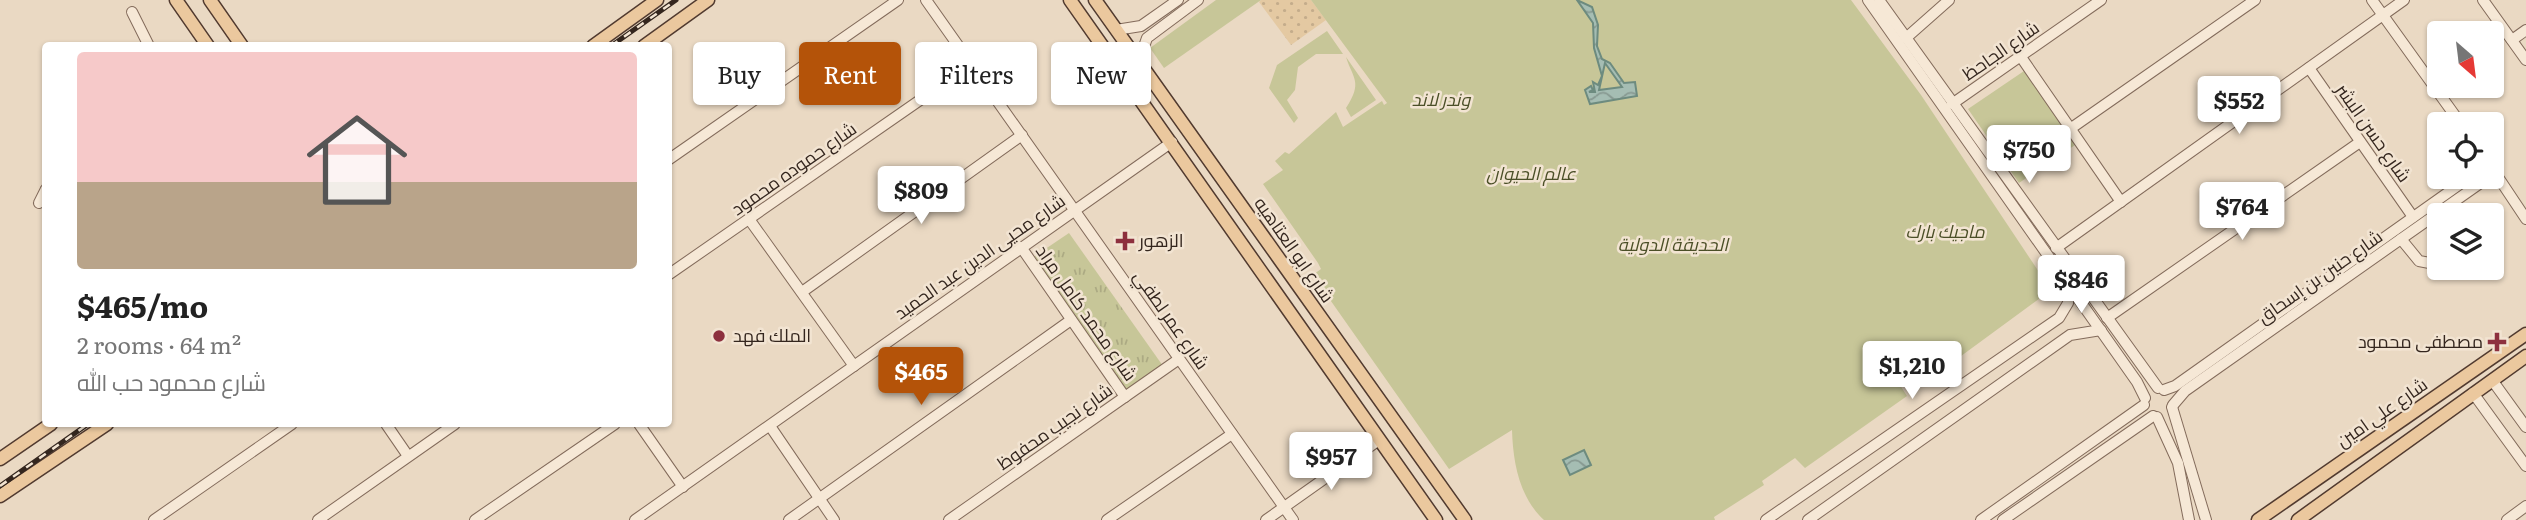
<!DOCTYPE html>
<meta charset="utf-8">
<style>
body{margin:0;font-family:Literata,Cairo,serif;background:#f6f6f6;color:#222;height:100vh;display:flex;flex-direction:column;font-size:26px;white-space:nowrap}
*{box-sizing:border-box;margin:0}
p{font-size:23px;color:#767676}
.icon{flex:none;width:38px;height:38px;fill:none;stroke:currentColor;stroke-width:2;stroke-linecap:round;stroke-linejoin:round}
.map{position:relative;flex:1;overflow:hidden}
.panel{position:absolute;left:42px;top:42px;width:630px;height:385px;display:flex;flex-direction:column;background:#fff;border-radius:7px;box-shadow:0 2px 5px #0004}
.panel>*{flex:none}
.hud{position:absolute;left:693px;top:42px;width:665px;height:63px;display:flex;gap:14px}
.needle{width:46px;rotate:152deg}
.controls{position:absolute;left:2427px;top:21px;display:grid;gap:14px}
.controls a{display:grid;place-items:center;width:77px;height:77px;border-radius:7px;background:#fff;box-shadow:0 2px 5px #0004;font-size:35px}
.price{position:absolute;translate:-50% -60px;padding:0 16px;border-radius:7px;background:#fff;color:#222;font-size:23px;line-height:46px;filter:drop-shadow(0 2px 4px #0008)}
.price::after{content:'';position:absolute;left:50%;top:42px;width:21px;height:16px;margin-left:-10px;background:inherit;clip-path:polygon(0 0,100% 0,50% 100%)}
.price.on{background:#b45309;color:#fff}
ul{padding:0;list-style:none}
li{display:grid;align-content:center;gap:14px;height:371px;padding:0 35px}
li span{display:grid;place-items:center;height:217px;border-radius:7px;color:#555}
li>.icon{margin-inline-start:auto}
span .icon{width:126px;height:126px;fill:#fffc;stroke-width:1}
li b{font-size:30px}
.pill{padding:0 24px;border-radius:7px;background:#fff;box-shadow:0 2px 5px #0004;font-size:24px;line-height:63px}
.pill.on{background:#b45309;color:#fff}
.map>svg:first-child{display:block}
.grass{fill:url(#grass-tufts)}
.sand{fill:url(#sand-dots)}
.green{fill:#c7c698}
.water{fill:url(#water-waves);stroke:#6d8b7f;stroke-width:2;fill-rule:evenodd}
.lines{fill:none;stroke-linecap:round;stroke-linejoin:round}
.minor-casing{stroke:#836b5b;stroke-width:12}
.major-casing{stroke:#513a2f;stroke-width:15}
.minor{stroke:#f6e8d6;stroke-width:10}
.major{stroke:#ebc89e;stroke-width:12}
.rail-casing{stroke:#34261e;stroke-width:5}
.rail{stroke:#f2e4d2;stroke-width:2.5;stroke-dasharray:8;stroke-linecap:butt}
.poi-dot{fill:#8d303e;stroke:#f2e4d2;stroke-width:2.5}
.labels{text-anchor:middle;stroke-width:5;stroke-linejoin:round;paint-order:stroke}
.street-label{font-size:18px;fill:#34261e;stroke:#f2e4d2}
.park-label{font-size:18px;font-style:italic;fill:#4b4f27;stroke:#f2e4d2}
.poi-label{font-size:18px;fill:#34261e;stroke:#f2e4d2;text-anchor:start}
</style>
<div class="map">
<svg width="2526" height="520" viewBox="0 0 2526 520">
<defs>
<pattern id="grass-tufts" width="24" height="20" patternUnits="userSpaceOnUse" patternTransform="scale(1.75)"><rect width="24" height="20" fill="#c7c698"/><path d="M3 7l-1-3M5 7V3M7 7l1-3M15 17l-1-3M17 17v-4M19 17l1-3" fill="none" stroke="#acaa83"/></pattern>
<pattern id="sand-dots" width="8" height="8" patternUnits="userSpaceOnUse" patternTransform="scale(1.75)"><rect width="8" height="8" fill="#e4c9a2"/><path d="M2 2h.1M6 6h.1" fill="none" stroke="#c4ac8b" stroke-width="1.8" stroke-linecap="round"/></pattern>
<pattern id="water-waves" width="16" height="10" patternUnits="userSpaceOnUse" patternTransform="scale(1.75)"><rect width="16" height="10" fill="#a5bdb3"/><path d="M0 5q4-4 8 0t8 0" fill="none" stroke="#879991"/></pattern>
</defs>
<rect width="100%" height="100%" fill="#ead9c3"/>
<polygon class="grass" points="1069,233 1163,366 1124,392 1029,260"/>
<polygon class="sand" points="1261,0 1311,0 1326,20 1291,45 1259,2"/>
<g class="green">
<polygon points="1216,0 1261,0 1164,68 1150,48"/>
<path d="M 1311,0 L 1851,0 L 1921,95 L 2051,290 L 1912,392 L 1902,378 L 1898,382 L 1907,396 L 1805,468 L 1795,458 L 1762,481 L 1764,485 L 1714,517 L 1715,520 L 1544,520 C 1519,497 1513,462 1512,430 L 1449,469 L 1326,294 L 1314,274 L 1321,269 L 1318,263 L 1263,184 L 1283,170 L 1275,161 L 1285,152 L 1289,154 L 1336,112 L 1343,127 L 1382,101 L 1384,105 L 1387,103 Z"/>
<polygon points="1327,31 1343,54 1316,54 1298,67 1295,90 1287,100 1298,118 1294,123 1269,88 1277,65"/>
<path d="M 1346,57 L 1376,100 L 1351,117 L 1346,108 C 1363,82 1353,79 1346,57 Z"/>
<polygon points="2024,71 2075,145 2019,183 1968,109"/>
</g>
<g class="water">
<path d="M 1577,0 L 1592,7 L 1598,25 L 1597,46 L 1602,59 L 1610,63 L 1624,83 L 1635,82 L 1637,96 L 1590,104 L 1585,90 L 1591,86 L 1593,90 L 1589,92 L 1595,92 L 1593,82 L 1598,85 L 1602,76 L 1594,48 L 1593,23 ZM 1605,63 L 1622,87 L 1599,90 Z"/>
<polygon points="1584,450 1591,465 1570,475 1563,460"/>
</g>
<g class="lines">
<defs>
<g id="minor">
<polyline points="926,0 1293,520"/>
<polyline points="1868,0 2137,382 2145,398"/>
<polyline points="1879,0 2158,388"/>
<polyline points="2372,0 2461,124"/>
<polyline points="2483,0 2526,60"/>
<polyline points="132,12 149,46"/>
<polyline points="1116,30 1141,26 1178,0"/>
<polyline points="1906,38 1949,0"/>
<polyline points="2512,40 2526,30"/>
<polyline points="2021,57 2121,202"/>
<polyline points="1139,61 1147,38 1198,0"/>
<polyline points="2309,68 2413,217"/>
<polyline points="1952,104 2101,0"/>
<polyline points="2070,129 2255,0"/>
<polyline points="668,160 898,0"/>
<polyline points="2492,168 2526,219"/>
<polyline points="39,203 46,189"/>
<polyline points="749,219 854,366"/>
<polyline points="2401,239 2419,261 2440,265"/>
<polyline points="1021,247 1125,397"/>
<polyline points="2056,248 2404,0"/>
<polyline points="668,275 972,64"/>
<polyline points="802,292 1022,135"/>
<polyline points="2107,318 2360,142"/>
<polyline points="2492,380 2526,427"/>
<polyline points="2164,390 2175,386 2470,177"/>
<polyline points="2473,393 2526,466"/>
<polyline points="2173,405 2185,391 2489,177"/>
<polyline points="2172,407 2206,520"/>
<polyline points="2157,417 2178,463 2189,520"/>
<polyline points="386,424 408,456"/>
<polyline points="639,424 683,487"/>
<polyline points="770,426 834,520"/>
<polyline points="154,520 292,424"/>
<polyline points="318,520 455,424"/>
<polyline points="475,520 615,424"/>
<polyline points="635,520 1172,142"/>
<polyline points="789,520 1071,320"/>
<polyline points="949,520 1179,359"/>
<polyline points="1107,520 1232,434"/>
<polyline points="1266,520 1379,440"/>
<polyline points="1766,520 2059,318 2068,303 2069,286"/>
<polyline points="1808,520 2070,335 2101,330"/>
<polyline points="1981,520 2144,405"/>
<polyline points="2003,520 2153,416"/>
<polyline points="2507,520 2526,506"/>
</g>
<g id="major">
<polyline points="176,0 208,46"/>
<polyline points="210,0 242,46"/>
<polyline points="1070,0 1436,520"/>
<polyline points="1095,0 1465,520"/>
<polyline points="593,46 657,0"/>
<polyline points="644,46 708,0"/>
<polyline points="0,459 51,424"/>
<polyline points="0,496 107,424"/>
<polyline points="2258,520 2526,334"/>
<polyline points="2298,520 2526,356"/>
</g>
</defs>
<use href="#minor" class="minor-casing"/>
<use href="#major" class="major-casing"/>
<use href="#minor" class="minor"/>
<use href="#major" class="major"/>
<defs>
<g id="rail">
<polyline points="611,46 676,0"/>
<polyline points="0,486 88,424"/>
</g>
</defs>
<use href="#rail" class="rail-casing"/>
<use href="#rail" class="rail"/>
</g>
<g class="poi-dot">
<path d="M1121.5 230.5h7v7h7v7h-7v7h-7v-7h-7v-7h7z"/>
<circle cx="719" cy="336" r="7"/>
<path d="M2493.5 331.5h7v7h7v7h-7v7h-7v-7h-7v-7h7z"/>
</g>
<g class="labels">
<g class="street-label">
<text transform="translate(2001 51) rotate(-35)" y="6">شارع الجاحظ</text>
<text transform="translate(2373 133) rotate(55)" y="6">شارع حسن البشر</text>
<text transform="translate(794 169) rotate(-35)" y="6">شارع حموده محمود</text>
<text transform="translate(1294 250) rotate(55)" y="6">شارع ابو العتاهيه</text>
<text transform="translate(980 257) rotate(-35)" y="6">شارع محيى الدين عبد الحميد</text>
<text transform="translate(2320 277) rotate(-35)" y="6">شارع حنين بن إسحاق</text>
<text transform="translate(1086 313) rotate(55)" y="6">شارع محمد كامل مراد</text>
<text transform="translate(1171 320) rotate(55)" y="6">شارع عمر لطفي</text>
<text transform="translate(2382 413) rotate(-35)" y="6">شارع علي امين</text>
<text transform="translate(1055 427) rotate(-35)" y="6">شارع نجيب محفوظ</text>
</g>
<g class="park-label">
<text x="1441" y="106">وندر لاند</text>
<text x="1531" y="180">عالم الحيوان</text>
<text x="1945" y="238">ماجيك بارك</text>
<text x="1673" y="251">الحديقة الدولية</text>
</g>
<g class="poi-label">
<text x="1139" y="247">الزهور</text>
<text x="733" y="342">الملك فهد</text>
<text x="2483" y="348" text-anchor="end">مصطفى محمود</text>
</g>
</g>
</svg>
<div class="controls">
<a><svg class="needle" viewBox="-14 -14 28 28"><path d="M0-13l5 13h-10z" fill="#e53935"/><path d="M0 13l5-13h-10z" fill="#767676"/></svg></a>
<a><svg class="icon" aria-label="locate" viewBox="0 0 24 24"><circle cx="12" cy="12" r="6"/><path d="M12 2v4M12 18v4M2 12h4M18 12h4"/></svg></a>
<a><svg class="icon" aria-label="layers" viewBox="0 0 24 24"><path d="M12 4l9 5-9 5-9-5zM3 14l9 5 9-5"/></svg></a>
</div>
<b class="price" style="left:2239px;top:136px">$552</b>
<b class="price" style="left:2029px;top:185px">$750</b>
<b class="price" style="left:921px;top:226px">$809</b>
<b class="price" style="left:2242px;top:242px">$764</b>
<b class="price" style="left:2081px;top:315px">$846</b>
<b class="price" style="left:1912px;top:401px">$1,210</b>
<b class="price on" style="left:921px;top:407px">$465</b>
<b class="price" style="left:1331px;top:492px">$957</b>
<div class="hud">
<a class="pill">Buy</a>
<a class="pill on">Rent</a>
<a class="pill">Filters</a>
<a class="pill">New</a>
</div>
<section class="panel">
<ul>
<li><span style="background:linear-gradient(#f6c9c9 60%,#b9a48a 0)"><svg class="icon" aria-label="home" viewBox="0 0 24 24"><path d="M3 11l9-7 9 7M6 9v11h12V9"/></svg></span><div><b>$465/mo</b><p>2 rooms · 64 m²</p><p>شارع محمود حب الله</p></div></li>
</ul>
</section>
</div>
